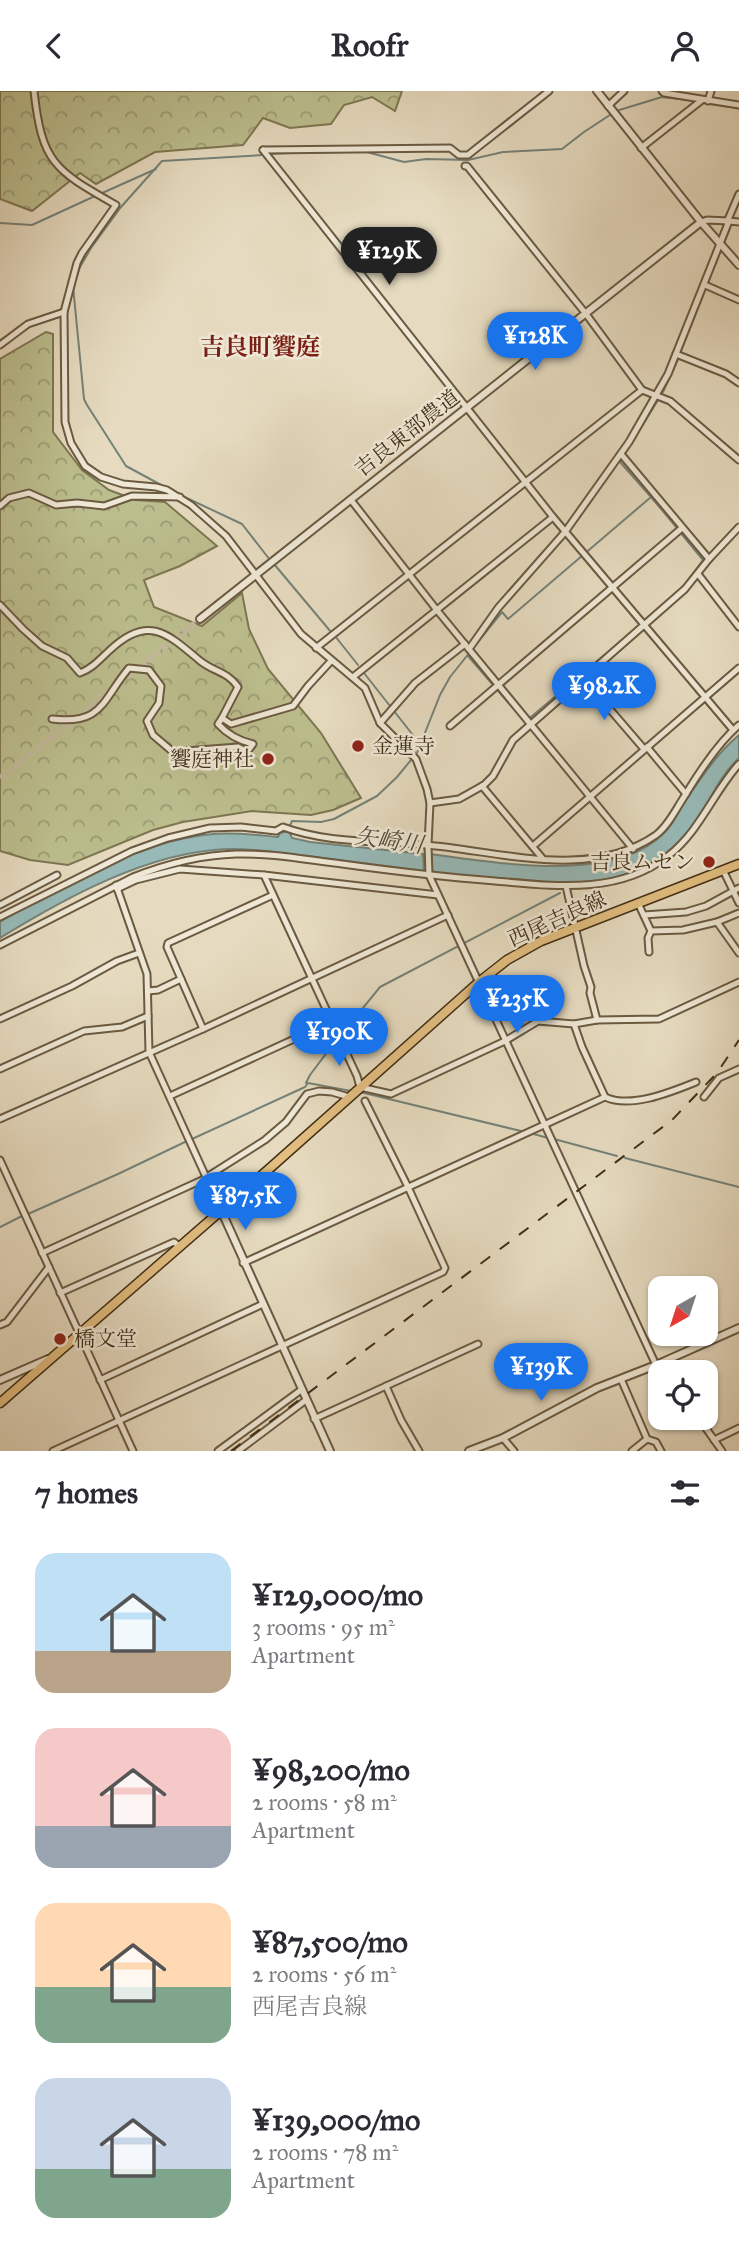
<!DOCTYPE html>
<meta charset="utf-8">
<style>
body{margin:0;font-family:"IM FELL Great Primer","Noto Serif JP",serif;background:#f2f2f3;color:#2b2b33;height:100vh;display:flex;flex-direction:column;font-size:26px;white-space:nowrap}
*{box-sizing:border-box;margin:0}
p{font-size:23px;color:#7c7c81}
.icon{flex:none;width:38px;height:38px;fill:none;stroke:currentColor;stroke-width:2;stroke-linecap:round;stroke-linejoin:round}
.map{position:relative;height:1360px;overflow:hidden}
.sheet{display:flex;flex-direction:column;background:#fff;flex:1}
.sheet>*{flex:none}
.needle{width:46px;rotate:219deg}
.tools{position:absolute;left:648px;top:1185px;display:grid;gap:14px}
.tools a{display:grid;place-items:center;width:70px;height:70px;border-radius:14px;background:#fff;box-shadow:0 2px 5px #0004;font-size:35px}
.price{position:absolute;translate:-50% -60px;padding:0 16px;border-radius:24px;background:#1a73e8;color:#fff;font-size:23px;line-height:46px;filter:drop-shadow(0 2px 4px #0008)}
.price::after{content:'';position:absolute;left:50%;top:42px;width:21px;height:16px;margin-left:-10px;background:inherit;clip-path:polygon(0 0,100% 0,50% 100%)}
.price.current{background:#222;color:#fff}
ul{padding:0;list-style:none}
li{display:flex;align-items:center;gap:21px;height:175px;padding:0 35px}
li span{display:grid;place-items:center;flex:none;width:196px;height:140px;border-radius:21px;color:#555}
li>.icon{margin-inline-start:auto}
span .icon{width:84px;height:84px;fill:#fffc;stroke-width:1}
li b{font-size:30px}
h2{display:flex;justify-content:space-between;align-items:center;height:84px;padding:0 35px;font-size:30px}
header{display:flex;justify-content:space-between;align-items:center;height:91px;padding:0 35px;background:#fff;font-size:32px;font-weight:800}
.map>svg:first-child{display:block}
.forest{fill:url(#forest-crowns);stroke:#7e7652;stroke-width:2}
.water{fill:#97bab8;stroke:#758278;stroke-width:2}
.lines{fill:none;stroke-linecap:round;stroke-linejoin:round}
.stream{stroke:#758278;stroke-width:2}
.tertiary-tunnel{stroke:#c5b99e;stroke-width:6;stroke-dasharray:6 3;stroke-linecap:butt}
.minor-casing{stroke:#6a5a41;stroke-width:9}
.tertiary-casing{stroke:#6a5a41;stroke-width:10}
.primary-casing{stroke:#412f17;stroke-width:11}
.minor{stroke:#efe8d6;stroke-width:5}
.tertiary{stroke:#efe8d6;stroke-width:6}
.primary{stroke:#e3be80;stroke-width:8}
.rail{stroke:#412f17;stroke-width:2;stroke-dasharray:12 12;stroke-linecap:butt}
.poi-dot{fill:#8f2418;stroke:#efe8d6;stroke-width:2.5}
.labels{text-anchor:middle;stroke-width:5;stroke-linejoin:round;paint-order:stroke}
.street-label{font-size:21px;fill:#412f17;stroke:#efe8d6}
.poi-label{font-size:21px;fill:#412f17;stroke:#efe8d6;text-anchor:start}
.water-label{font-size:23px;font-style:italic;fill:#524b37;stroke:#efe8d6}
.quarter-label{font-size:24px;font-weight:bold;fill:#7a1f14;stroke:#efe8d6}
</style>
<header><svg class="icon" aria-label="back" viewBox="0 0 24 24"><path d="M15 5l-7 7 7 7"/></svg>Roofr<svg class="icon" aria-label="person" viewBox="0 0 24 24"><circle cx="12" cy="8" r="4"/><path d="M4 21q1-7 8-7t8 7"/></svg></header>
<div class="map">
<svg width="739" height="1360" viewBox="0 0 739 1360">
<defs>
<pattern id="forest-crowns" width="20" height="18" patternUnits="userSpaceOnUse" patternTransform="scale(1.75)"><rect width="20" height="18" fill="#bcbe8e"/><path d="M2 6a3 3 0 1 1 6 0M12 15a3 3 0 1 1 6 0" fill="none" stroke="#9a9b73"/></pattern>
</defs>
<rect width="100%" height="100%" fill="#e6dbc0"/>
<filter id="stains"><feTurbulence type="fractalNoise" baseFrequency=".00286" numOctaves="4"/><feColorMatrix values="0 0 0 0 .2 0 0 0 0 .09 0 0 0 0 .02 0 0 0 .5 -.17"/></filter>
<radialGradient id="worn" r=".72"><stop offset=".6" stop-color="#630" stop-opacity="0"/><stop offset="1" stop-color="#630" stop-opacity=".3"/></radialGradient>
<g class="forest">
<polygon points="0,0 402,0 395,20 372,6 344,14 331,33 290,37 263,27 243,54 155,61 96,93 80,82 32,120 0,108"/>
<polygon points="46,241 53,243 53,341 82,379 109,399 136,409 165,411 217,455 180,475 144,489 154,516 202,535 242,502 249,538 268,578 321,642 361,707 333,719 311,724 252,720 183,731 153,739 68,774 30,769 0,760 0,268"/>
</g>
<g class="water">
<path d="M 739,644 L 739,667 C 714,690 706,723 684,746 C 636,796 583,795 519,789 C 490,787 461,785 433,783 L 430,763 C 495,771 613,794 664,742 C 672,735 677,724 682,715 C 699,690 716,663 739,644 Z"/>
<path d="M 289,740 L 292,747 L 310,751 L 423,763 L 424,780 C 385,775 346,770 307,765 C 280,762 253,757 227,758 C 148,761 65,807 0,847 L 0,831 C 62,792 139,750 213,743 C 235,741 256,744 278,746 L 280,742 Z"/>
</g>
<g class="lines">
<g class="stream">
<polyline points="703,12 739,17"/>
<polyline points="363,60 404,71 426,68 468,69 503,61 562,58 584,41 616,20 662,6 698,10"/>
<polyline points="269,63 312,61"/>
<polyline points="100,103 156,78"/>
<polyline points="0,132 32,134 95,105"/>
<polyline points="724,152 731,134"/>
<polyline points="708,190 720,161"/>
<polyline points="681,260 705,199"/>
<polyline points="663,301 678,268"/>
<polyline points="163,395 126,375 87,314 84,308 73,195 80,176 91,157 121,116 162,70 263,64"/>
<polyline points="174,401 242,433 270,469"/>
<polyline points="651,406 677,437"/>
<polyline points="680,441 703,469 682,497"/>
<polyline points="274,473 331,541"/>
<polyline points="645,529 665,512"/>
<polyline points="335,545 358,574"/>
<polyline points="473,557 502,521 508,528 651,406 620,371 658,309"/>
<polyline points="468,565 525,631 641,533"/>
<polyline points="364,582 420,653"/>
<polyline points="417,662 440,604 450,586 470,561"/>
<polyline points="289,737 292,730 321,731 334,728 377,705 397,686 411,669"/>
<polyline points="341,944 380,896 560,802"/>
<polyline points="306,992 310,984 337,948"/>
<polyline points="360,1001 525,1041"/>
<polyline points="530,1042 548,1047"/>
<polyline points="192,1048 305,996 308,992 351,1000"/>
<polyline points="554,1048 617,1065"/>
<polyline points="625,1067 739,1096"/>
<polyline points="28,1123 118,1083 187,1050"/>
<polyline points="0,1136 22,1125"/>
</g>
<polyline class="tertiary-tunnel" points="0,687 200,528"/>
<defs>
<g id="minor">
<path d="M 34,0 C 42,73 55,79 116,114 L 82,162 L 77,172 L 64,221 L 65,331 L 71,352 L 85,375 L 101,386 L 123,393 L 156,396 L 167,399 L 191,414 L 226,445 L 301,543 L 365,597 L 380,632 L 416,668 L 427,698 L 430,712 L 428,754 L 429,784 L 656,1274 L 662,1281"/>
<polyline points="662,0 664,2 739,14"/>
<polyline points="708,10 711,0"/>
<polyline points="608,15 624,0"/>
<polyline points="641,57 702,9"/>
<polyline points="263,59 553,426 733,639"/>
<polyline points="263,59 450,57 459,64 468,64 549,0"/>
<polyline points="465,75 467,75 586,223 642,299"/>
<polyline points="701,131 707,129 729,130"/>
<polyline points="727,131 739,103"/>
<polyline points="705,194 739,209"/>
<polyline points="0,254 28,233 64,221"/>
<polyline points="676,263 726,283 739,292"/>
<polyline points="351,409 436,518 633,758"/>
<polyline points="0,415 9,407 29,402 56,414 77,412 104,415 132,405 180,406"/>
<polyline points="709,468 739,436"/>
<polyline points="698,483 739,536"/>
<path d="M 0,514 L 23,538 L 42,555 L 67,567 L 80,582 C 92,578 100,568 110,559 C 147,524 166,541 199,569 C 213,581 227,580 238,596 L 222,627 L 231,633 L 293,615 L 308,595 L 331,570"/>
<polyline points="316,557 642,299 670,310 739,369"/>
<polyline points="469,558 498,517 565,441 629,351 668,283 729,130 739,131"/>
<polyline points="353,586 553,426"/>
<polyline points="583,587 644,658"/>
<path d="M 52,628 C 103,634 102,609 129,577 L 149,579 L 161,595 L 159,612 L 147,630 L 153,644 L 173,661 L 238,656 L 247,661 L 253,653 C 240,650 227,643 218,633 L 222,627"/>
<polyline points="380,632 415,592 465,553"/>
<polyline points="450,635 682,437"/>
<polyline points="647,656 686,703"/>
<polyline points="482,695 543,768"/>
<polyline points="430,712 459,708 484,694 493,685 513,649 685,498 709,468 621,363"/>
<polyline points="533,755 739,577"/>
<polyline points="723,779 739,812"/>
<polyline points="264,784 357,985 360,996 391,1003 505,950 538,930 574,933 597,929 659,928 739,891"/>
<polyline points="116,794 147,883 149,961 221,1119"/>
<polyline points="566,795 584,875 591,896 590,902 597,929"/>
<polyline points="117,798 136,789 180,778 264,784 438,804"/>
<polyline points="638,812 651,840 648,847 649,861"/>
<polyline points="0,814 57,784"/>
<polyline points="739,822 717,831 739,862"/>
<polyline points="644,824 686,821 706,815 739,797"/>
<path d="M 0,826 L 132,760 L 168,747 L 210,737 L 241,736 L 276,740 L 283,736 C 329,753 378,749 426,754 C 499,760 590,790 656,744 C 668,735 676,718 684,706 C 699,681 717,653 739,634"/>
<polyline points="651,840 683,839 717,831"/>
<path d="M 0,854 L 133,786 C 166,773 201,764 236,763 C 272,762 307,769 342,773 C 393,780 444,786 495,790 C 554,795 618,804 668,765 C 700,740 713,702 739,673"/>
<polyline points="148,900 158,899 181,888"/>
<polyline points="0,928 72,895 117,870 139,862"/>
<polyline points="574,933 582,956 605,1006"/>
<polyline points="203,938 167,856 168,852 273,804"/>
<polyline points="0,978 84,940 122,936 148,925"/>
<polyline points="170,1005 331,931"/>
<polyline points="704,1006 719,987 739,978"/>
<polyline points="0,1028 203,938 448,824"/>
<polyline points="0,1069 133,1360"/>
<polyline points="42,1162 202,1089 265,1049 286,1031 307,1003 319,1000 332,1001 349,1006"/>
<path d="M 243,1172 L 605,1006 C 631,1018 671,1001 696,991"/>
<polyline points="60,1202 174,1151 179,1155"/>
<polyline points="0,1234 7,1231 49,1176"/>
<polyline points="621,1288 647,1348 656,1351 661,1360"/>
<polyline points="100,1289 263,1213"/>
<polyline points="386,1295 401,1329 419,1360"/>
<polyline points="698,1326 722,1360"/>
<polyline points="314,1328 478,1253"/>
<polyline points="503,1347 514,1360"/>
<polyline points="714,1349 739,1337"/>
<polyline points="53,1360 443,1181 445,1177 408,1096 365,1010"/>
<polyline points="218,1360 301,1299"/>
<polyline points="238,1360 306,1309"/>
<polyline points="632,1360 647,1348"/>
</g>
<g id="tertiary">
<polyline points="597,0 701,131 739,174"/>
<polyline points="200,528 701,131"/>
<polyline points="221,1119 330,1360"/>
<polyline points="0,1289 48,1268"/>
<polyline points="469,1360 503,1347 597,1297 656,1274 739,1237"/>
</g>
<polyline id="primary" points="0,1312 269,1078 479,891 507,869 541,850 739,773"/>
</defs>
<use href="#minor" class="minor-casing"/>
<use href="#tertiary" class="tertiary-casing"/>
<use href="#primary" class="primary-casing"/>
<use href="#minor" class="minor"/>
<use href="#tertiary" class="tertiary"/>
<use href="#primary" class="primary"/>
<polyline class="rail" points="231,1360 672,1029 717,982 739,949"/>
</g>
<g class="poi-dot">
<circle cx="358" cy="655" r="7"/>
<circle cx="268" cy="668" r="7"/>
<circle cx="709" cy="771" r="7"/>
<circle cx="60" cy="1248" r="7"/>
</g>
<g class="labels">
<g class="street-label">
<text transform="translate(407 342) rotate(-38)" y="7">吉良東部農道</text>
<text transform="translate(557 828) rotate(-24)" y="7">西尾吉良線</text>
</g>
<g class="poi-label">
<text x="372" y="662">金蓮寺</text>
<text x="254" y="675" text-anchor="end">饗庭神社</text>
<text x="695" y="778" text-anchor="end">吉良ムセン</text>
<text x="74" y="1255">橋文堂</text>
</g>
<g class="water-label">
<text transform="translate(389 749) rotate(8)" y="8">矢崎川</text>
</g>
<g class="quarter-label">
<text x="260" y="264">吉良町饗庭</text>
</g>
</g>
<rect width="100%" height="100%" filter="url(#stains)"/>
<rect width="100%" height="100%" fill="url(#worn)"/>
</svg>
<div class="tools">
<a><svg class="needle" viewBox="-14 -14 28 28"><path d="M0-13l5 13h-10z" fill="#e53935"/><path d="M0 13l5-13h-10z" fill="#7c7c81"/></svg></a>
<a><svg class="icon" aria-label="locate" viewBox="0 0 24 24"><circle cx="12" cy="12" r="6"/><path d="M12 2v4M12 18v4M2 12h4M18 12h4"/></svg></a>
</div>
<b class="price current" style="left:389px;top:196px">¥129K</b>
<b class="price" style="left:535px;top:281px">¥128K</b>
<b class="price" style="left:604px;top:631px">¥98.2K</b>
<b class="price" style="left:517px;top:944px">¥235K</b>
<b class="price" style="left:339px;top:977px">¥190K</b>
<b class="price" style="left:245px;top:1141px">¥87.5K</b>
<b class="price" style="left:541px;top:1312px">¥139K</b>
</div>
<section class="sheet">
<h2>7 homes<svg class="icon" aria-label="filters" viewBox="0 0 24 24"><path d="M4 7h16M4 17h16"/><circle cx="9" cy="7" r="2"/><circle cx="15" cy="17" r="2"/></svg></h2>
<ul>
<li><span style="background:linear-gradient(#bfe0f5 70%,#b9a48a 0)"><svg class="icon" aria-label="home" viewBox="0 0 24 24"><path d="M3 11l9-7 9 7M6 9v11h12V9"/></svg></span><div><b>¥129,000/mo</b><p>3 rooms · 95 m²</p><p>Apartment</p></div></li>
<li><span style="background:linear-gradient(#f6c9c9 70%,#9aa5b1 0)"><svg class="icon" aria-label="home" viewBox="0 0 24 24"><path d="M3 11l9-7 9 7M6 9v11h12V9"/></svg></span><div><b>¥98,200/mo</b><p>2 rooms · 58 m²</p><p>Apartment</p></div></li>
<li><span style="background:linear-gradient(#ffd9b3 60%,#7fa58c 0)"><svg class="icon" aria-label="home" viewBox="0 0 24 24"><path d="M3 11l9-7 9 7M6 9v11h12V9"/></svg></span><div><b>¥87,500/mo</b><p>2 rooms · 56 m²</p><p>西尾吉良線</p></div></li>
<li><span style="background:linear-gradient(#c9d6e8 65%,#7fa58c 0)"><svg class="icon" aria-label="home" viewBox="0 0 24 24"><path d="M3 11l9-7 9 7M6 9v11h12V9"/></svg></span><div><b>¥139,000/mo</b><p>2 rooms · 78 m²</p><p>Apartment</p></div></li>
</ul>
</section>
